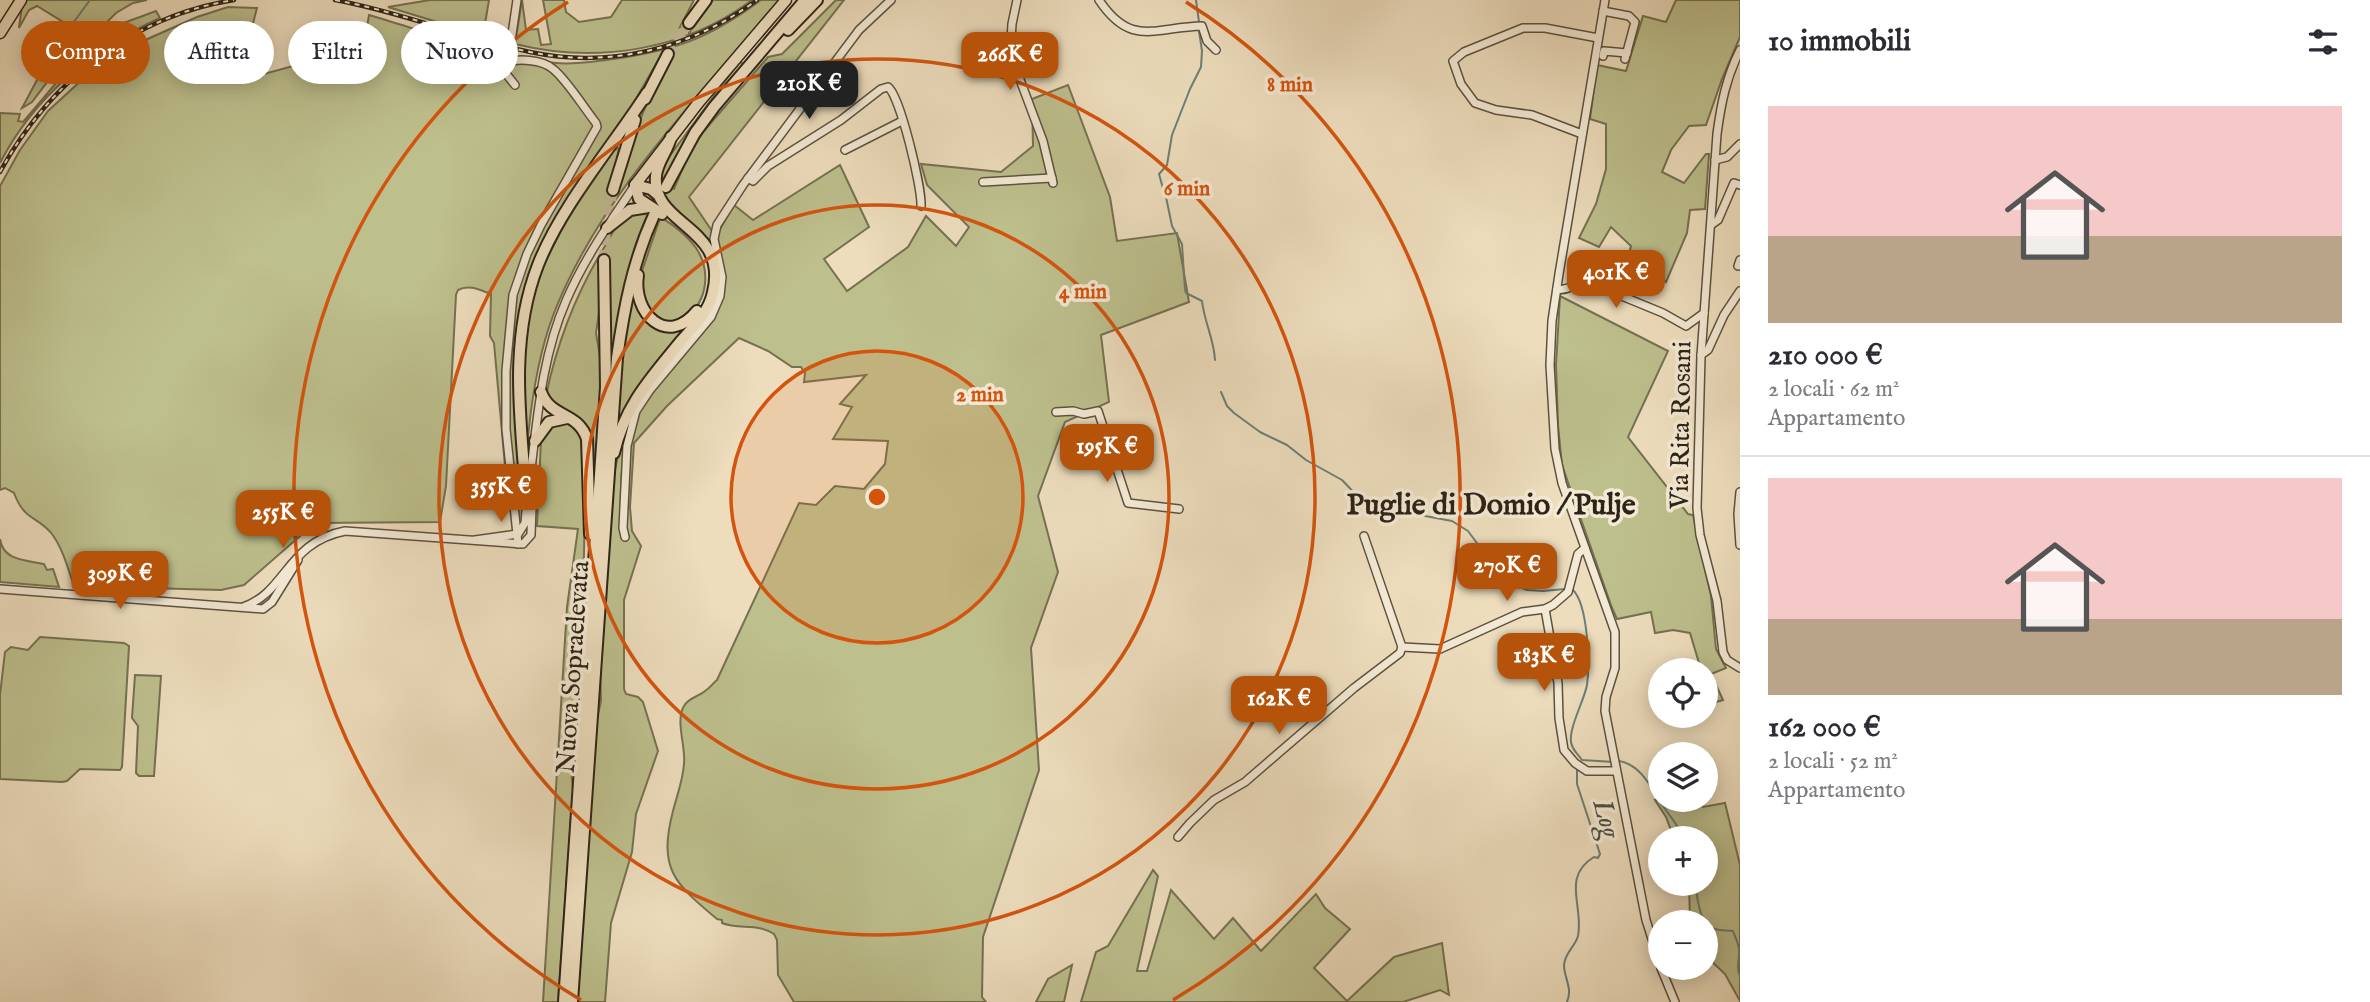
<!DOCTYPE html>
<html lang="it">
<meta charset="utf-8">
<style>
body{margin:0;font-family:"IM FELL English",serif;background:#f7f7f7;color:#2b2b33;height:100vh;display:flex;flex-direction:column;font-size:26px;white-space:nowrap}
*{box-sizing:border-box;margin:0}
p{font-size:23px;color:#7c7c81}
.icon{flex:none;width:38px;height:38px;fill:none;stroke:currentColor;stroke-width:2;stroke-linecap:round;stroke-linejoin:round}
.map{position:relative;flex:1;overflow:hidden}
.drawer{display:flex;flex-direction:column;background:#fff;width:630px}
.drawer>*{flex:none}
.top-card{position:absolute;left:21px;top:21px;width:665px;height:63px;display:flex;gap:14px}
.tools{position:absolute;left:1648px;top:658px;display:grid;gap:14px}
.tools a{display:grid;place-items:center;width:70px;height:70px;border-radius:50%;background:#fff;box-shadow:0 4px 18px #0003;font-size:35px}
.price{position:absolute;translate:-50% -60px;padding:0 16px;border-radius:14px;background:#b45309;color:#fff;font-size:23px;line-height:46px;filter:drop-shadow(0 2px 4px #0008)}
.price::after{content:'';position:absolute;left:50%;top:42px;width:21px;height:16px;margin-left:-10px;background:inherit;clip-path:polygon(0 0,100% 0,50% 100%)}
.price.on{background:#222;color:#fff}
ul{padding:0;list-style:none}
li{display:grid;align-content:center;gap:14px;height:371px;padding:0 28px}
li+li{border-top:2px solid #e1e1e2}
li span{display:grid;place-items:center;height:217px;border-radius:0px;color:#555}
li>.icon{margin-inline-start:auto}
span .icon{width:126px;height:126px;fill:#fffc;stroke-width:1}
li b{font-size:30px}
h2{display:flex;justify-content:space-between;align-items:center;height:84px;padding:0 28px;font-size:30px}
.tag{padding:0 24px;border-radius:32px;background:#fff;box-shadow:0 4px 18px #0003;font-size:24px;line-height:63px}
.tag.on{background:#b45309;color:#fff}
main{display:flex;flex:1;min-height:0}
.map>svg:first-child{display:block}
.green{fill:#bdbf8d;stroke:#757152;stroke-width:2}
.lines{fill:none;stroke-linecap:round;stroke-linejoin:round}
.stream{stroke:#6e7e74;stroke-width:2}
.highway-tunnel{stroke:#c7b89c;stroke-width:10;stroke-dasharray:10 5;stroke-linecap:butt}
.minor-casing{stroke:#5d5240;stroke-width:10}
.major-casing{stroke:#2d2316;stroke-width:13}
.highway-casing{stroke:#2d2316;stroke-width:14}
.minor{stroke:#f3e9d4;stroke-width:7}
.major{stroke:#edddbd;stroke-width:10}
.highway{stroke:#edddbd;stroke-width:10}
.rail-casing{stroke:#2d2316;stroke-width:4.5}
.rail{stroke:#f3e9d4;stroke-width:2;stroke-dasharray:5;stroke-linecap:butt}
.ring{fill:none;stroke:#d5540d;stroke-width:3.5}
.labels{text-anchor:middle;stroke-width:7;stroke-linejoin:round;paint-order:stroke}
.street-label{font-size:26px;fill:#2d2316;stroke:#f3e9d4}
.water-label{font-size:28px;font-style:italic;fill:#4d5145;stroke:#f3e9d4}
.quarter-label{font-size:30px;font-weight:bold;fill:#2d2316;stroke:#f3e9d4}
.centre{fill:#d5540d;stroke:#f3e9d4;stroke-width:3.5}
.ring-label{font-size:21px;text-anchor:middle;font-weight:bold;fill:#d5540d;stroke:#f3e9d4;stroke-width:7;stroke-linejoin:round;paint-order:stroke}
</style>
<main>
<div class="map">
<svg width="1740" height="1002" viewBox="0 0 1740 1002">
<rect width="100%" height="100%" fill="#edddbd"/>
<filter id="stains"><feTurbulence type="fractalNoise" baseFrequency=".00286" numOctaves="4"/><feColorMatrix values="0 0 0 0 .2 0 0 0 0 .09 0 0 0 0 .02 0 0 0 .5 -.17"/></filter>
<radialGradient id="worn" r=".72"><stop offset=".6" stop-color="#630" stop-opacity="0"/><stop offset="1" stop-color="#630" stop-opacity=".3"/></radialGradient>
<g class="green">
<polygon points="26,0 147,0 133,3 116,13 104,25 76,44 32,102 22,108 44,67 48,67 50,63 34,54 63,22 37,6 29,10 19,28 22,5"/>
<polygon points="430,0 489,0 483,36 388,7"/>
<path d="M 522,0 L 526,30 L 538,29 L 541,45 L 551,44 L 543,0 L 564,0 L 566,12 L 579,22 L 611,17 L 622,0 L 694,0 L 680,27 L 689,23 L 689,33 L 713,0 L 752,0 C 684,51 596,64 515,44 Z"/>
<path d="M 761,0 L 781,0 C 698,99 602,191 554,313 C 539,352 532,396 528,437 L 525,434 L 523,403 L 527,313 L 540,273 L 565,222 L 614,150 L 619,148 L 610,190 L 668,54 L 663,52 L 615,135 L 560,214 L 522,307 L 515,349 L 523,501 L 522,523 L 513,522 L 512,493 L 505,466 L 494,343 L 490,336 L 491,294 C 480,290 469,284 458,290 L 456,295 L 446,486 L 440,522 L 315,523 L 244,585 L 221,590 L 74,586 C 68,569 63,549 52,534 C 37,515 25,522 14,493 L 5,488 L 0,490 L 0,186 L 20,150 L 48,111 L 85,77 L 134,45 L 197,17 L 228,7 L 257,8 L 244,58 L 246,79 L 333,55 L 338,38 L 366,33 L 369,15 C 430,33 492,56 556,63 C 575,65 595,61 614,59 C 677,50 710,38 761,0 Z"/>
<path d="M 836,0 L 844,0 L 689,197 L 712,231 L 711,239 L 720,272 L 716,299 L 706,319 C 686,344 649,382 635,409 C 621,438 618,507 623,539 L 625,540 L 629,536 C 620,522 628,446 633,427 C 636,415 642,404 649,393 L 716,312 C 733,275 718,270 716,236 L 734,205 L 753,220 L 840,165 L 869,227 L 824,259 L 847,291 L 908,247 L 926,216 L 956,246 L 969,227 L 927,185 L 921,164 L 1001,172 L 1033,146 L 1032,99 L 1068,85 L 1110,197 L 1117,241 L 1177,233 L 1189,302 L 1101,335 L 1109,402 L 1065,422 L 1038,496 L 1058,572 L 1031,648 L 1039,770 L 983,937 L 982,997 L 986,1002 L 794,1002 L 778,975 L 777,940 L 774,934 C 758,923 739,930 722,923 L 722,920 L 717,919 C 674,883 658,869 673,811 C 677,795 683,780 684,764 C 686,746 675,721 684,706 C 688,698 698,697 705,691 C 710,688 713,683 717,680 L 799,503 L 816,505 L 835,486 L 864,489 L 885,464 L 888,441 L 833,439 L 852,407 L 840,404 L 866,375 L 804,382 L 805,373 L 801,367 L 792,367 L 768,351 L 739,338 L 667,406 L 634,443 L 630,507 L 632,531 L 641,546 L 624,600 L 624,689 L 626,694 L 638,697 L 643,702 L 658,751 L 636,814 L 632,852 L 611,923 L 605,1002 L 577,1002 L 597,719 L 601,701 L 600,666 L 613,479 L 623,433 L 642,395 L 707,317 C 722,291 723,258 702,234 C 681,212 653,205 660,169 L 740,61 L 744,65 L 704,114 L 661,183 L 674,189 L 687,158 L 703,132 L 768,57 L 782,54 Z"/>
<polygon points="1676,0 1740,0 1740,37 1722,79 1706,125 1689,126 1671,150 1662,172 1684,183 1706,154 1709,154 1705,209 1690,210 1687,233 1666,282 1647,272 1628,257 1631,246 1611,227 1599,247 1579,238 1596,204 1606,169 1606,124 1590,119 1597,65 1626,71 1643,16 1666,22"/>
<path d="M 156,11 L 160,18 C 93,48 34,97 0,163 L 0,113 L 20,114 L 18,121 L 23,122 L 91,42 L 121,24 Z"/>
<path d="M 648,210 C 665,219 685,232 696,248 C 711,270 708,301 686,317 C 683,319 680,321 677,322 C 672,323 665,321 660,321 L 642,302 L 641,274 L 660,218 L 649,213 L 637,247 L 610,371 L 599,260 L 599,312 L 596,333 L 602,368 L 593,514 L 591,440 L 586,426 L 577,416 L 558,409 L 546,396 C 557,342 576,293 605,246 C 611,235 617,223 627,216 C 633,212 641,212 648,210 Z"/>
<polygon points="632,292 649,323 691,323 616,428 624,334"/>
<polygon points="1560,296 1668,351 1628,437 1688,514 1693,515 1711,596 1716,649 1726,668 1711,674 1723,700 1706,705 1706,670 1680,670 1680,668 1699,663 1690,633 1673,630 1655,633 1651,612 1617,619 1612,608 1562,465 1558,425 1556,365"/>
<polygon points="570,422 582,436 586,460 581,691 578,738 571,771 573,789 558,1002 543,1002 567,607 578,529 537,526 541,440 550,424"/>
<path d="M 0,539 C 3,561 26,560 44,564 L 47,570 L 53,569 L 59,587 L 0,582 Z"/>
<polygon points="40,637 124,643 129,646 122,767 120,770 80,769 67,781 62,782 0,779 0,695 5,652 11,647 28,650"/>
<polygon points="135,675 161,676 154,776 139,776 136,773 138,726 132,718"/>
<polygon points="1655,800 1697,800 1703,807 1725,803 1740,865 1740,1001 1725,974 1706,956 1706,922 1690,922 1689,884 1706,884 1706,838 1674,838 1666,817"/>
<polygon points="1153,870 1158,876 1137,971 1147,971 1171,890 1214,939 1233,918 1261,951 1316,894 1325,908 1350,929 1314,968 1347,1001 1394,957 1442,943 1449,995 1440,990 1403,1002 1081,1002 1096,952 1108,946"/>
<polygon points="1072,965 1064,1002 1036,1002 1048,979"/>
</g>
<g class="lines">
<g class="stream">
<polyline points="1196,0 1199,22"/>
<polyline points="41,59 62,38 90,0"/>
<polyline points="1164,192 1159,174 1167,165 1172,135 1190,89 1201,67 1202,51 1199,31"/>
<path d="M 1166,197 L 1172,226 L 1182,244 L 1185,290 L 1186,293 L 1202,301 C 1204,321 1214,339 1215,360"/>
<polyline points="1221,392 1227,406 1234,413 1260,432 1287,445 1306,460 1342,480 1361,500 1393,510 1452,521 1468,531 1485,554 1516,586 1527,590 1543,591 1565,589"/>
<path d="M 1573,590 C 1588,605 1590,664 1587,685 C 1584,701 1569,727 1571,742 C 1572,750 1578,754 1582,760 L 1614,762"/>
<path d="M 1619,761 C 1643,765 1653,792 1665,809 C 1672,819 1679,826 1683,838"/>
<path d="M 1695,884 C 1698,898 1698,923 1715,929 C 1721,931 1727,930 1733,931 C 1735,937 1739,944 1739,950 C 1740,960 1735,967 1740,976"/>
<path d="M 1567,1002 C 1573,988 1564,978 1564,965 C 1565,952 1575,947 1578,936 C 1584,906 1561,877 1594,857 L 1598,858 L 1600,854 L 1577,784 L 1577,769"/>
</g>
<g class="highway-tunnel">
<polyline points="668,54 689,23"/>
<polyline points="604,260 606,228 613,190"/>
</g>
<defs>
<g id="minor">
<polyline points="1017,0 1012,24 1011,40 1019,77 1043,141 1053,183"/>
<path d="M 1099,0 C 1131,48 1155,27 1202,26 L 1207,41 L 1216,50"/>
<polyline points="1605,0 1559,274 1552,321 1550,365 1555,449 1562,483 1615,632 1615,668 1606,697 1605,711 1646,920 1661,967"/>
<polyline points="1603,11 1629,16 1635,22 1625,59"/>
<polyline points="511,41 517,0"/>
<path d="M 1740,50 C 1726,78 1721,104 1717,134 L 1701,356 L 1697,508 L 1700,535 L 1717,601 L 1723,652 L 1727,660 L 1740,668"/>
<polyline points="1603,56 1604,51 1627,53"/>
<path d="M 515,85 L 503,70 L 505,64 C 516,57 543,60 553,69 C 567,80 584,108 596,123 L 597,127 L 541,225 L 527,254 L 513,295 L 506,371 L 506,429 L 518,544"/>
<polyline points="1582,134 1532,115 1496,110 1475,103 1461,84 1453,61 1464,52 1523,28 1545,28 1598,38"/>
<polyline points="845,150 902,121"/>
<polyline points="1715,160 1727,157 1740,144"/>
<path d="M 748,178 L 753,181 L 768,166 L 841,120 L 881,89 L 888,87 C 900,95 922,188 921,206"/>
<polyline points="983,182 1052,178"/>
<polyline points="1711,225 1718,220 1734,183 1740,185"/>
<polyline points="1738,266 1740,260"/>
<path d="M 1557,289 C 1568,292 1577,281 1590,283 L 1663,313 L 1686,326 L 1704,313"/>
<polyline points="1701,355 1708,350 1724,315 1740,291"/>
<polyline points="1056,412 1073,411 1084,414 1098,411 1128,503 1179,509"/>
<path d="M 529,485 C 537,424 541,358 566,301 C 584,259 610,222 635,185"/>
<polyline points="1740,492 1738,514 1740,545"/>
<polyline points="1364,536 1402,647"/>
<polyline points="625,537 623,528 627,446 636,411 650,390 711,317 720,296 722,277 714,239 717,225 743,185 859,30 891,0"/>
<polyline points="475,540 518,534 525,523 527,500"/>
<polyline points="0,589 263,609 272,602 298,560"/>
<path d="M 243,607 C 286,593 287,542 345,531 L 523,544 L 531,535 L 533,480"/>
<polyline points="1545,609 1558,683 1559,718 1564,750 1575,763 1587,771 1616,771"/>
<polyline points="1402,647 1440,649 1522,612 1545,609 1553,605 1568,592 1578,554 1585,548"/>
<polyline points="1178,837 1190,823 1214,800 1245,782 1354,688 1400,653 1402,647"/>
<polyline points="1661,968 1675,1002"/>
</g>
<g id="major">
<polyline points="0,33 21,0"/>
<polyline points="635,185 699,102 786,0"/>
</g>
<g id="highway">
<polyline points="689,23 706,0"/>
<polyline points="788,30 817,0"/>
<polyline points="645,99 668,54"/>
<polyline points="666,187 695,133 714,107 805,0"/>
<polyline points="613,190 635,120"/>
<polyline points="657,194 651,189 635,185 639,199 662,214"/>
<polyline points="607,228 630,210 649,207"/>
<path d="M 638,275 C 632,313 667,348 697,311"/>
<path d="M 541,392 C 551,419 578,411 587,439 L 590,534"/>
<polyline points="535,441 549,422 567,418"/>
<path d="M 614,453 C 625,405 651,378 681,341 C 694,326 709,312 713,292 C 729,226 651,226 656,176 C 657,162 668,151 671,137"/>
<path d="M 527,504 C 521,424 508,342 538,265 C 561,206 612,147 647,93"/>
<polyline points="564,1002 606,387 604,260"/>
<path d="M 572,1002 L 617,358 C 624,308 633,261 654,215"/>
</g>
</defs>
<use href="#minor" class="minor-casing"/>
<use href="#major" class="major-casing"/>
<use href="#highway" class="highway-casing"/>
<use href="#minor" class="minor"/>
<use href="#major" class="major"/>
<use href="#highway" class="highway"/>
<defs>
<g id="rail">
<path d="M 335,0 C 401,12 464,38 530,52 C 611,69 692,48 757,0"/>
<path d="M 0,172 C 49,82 132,16 234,0"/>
</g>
</defs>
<use href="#rail" class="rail-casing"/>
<use href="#rail" class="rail"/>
</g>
<circle cx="877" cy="497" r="146" fill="#d5540d" fill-opacity=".12"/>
<g class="ring">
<circle cx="877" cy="497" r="146"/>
<circle cx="877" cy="497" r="292"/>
<circle cx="877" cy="497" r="438"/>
<path d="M581 1000A584 584 0 0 1 568 2M1186 2A584 584 0 0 1 1173 1000"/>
</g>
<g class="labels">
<g class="street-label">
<text transform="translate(1680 425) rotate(-89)" y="9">Via Rita Rosani</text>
<text transform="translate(572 667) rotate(-86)" y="9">Nuova Sopraelevata</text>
</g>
<g class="water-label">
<text transform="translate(1608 818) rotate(74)" y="10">Log</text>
</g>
<g class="quarter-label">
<text x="1491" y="514">Puglie di Domio / Pulje</text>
</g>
</g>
<circle cx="877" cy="497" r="10" class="centre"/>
<g class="ring-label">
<text x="1290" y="91">8 min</text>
<text x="1187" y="195">6 min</text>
<text x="1083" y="298">4 min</text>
<text x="980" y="401">2 min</text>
</g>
<rect width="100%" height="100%" filter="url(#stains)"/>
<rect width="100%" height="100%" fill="url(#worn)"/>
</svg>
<div class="tools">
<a><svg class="icon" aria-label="locate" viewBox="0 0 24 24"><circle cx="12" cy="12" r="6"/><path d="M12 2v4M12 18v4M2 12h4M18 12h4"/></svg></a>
<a><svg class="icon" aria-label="layers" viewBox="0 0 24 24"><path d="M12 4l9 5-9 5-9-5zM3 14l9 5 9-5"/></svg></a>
<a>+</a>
<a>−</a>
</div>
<b class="price" style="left:1010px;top:92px">266K €</b>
<b class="price on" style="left:809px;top:121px">210K €</b>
<b class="price" style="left:1616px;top:310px">401K €</b>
<b class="price" style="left:1107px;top:484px">195K €</b>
<b class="price" style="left:501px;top:524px">355K €</b>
<b class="price" style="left:283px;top:550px">255K €</b>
<b class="price" style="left:1507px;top:603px">270K €</b>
<b class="price" style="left:120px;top:611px">309K €</b>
<b class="price" style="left:1544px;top:693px">183K €</b>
<b class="price" style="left:1279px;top:736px">162K €</b>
<div class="top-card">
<a class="tag on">Compra</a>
<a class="tag">Affitta</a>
<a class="tag">Filtri</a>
<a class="tag">Nuovo</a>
</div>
</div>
<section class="drawer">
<h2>10 immobili<svg class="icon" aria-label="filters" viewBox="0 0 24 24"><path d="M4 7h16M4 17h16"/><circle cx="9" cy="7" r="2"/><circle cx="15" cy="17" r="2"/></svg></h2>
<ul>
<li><span style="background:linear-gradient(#f6c9c9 60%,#b9a48a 0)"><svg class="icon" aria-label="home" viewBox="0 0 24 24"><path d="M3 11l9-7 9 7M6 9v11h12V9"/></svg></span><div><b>210 000 €</b><p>2 locali · 62 m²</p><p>Appartamento</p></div></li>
<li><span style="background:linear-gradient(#f6c9c9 65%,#b9a48a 0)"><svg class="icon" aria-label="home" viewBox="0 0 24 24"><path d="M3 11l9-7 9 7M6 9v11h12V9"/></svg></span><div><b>162 000 €</b><p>2 locali · 52 m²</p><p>Appartamento</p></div></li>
</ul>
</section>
</main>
